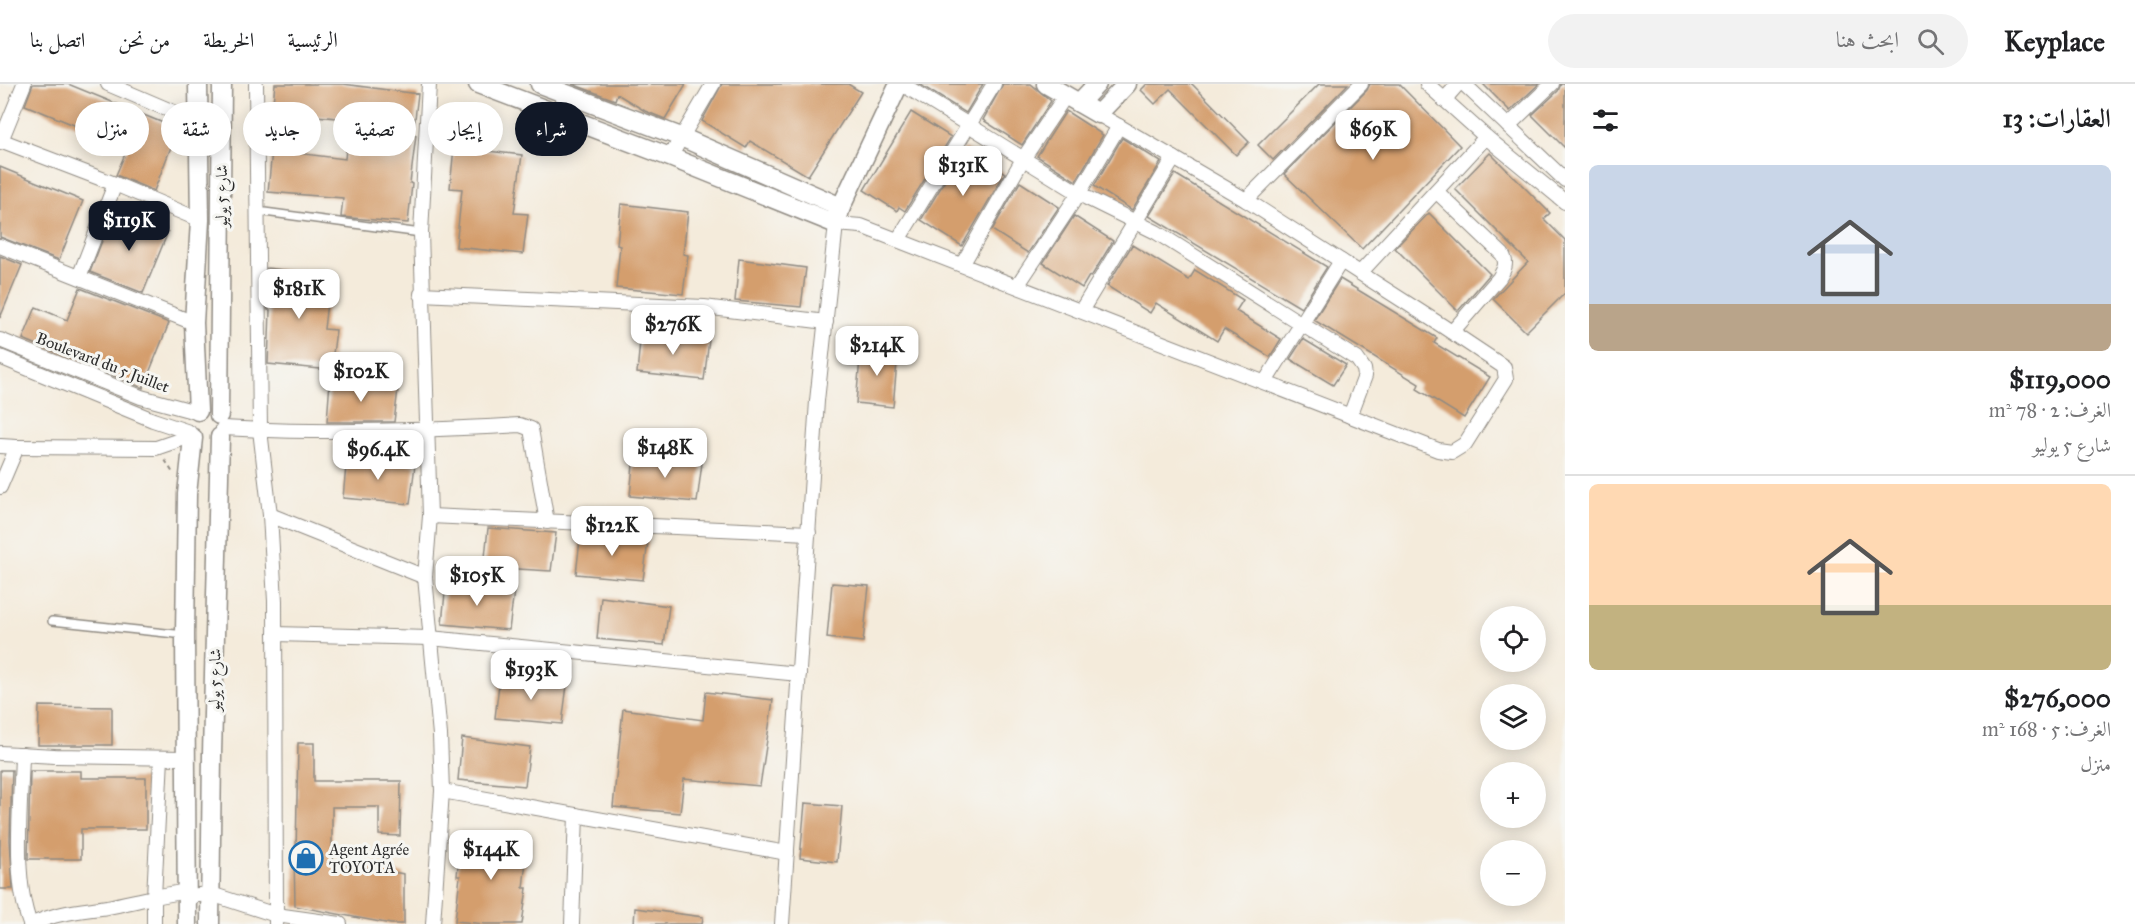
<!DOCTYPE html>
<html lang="ar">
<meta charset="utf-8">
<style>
body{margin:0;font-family:"IM FELL Great Primer",Amiri,serif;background:#f2f2f2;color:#202124;direction:rtl;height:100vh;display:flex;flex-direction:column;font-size:22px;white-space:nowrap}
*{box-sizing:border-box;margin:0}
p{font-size:20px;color:#757577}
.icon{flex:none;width:33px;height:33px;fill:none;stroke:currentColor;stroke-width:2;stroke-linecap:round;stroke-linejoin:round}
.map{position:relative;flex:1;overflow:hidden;direction:ltr}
.sheet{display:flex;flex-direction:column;background:#fff;width:570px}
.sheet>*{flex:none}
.top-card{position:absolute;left:18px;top:18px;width:570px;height:54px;direction:rtl;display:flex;gap:12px}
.fabs{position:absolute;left:1480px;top:522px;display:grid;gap:12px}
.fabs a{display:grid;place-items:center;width:66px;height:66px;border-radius:50%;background:#fff;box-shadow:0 3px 15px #0003;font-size:30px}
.price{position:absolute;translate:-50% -51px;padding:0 14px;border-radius:12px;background:#fff;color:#222;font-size:20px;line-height:39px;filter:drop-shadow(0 2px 3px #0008)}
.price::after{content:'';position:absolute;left:50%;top:36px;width:18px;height:14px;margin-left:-9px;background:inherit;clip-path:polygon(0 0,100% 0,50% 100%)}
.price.active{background:#111827;color:#fff}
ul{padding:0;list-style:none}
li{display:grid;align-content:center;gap:12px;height:318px;padding:0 24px}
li+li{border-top:2px solid #e0e0e0}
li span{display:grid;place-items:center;height:186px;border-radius:9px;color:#555}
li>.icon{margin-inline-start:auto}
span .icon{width:108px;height:108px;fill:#fffc;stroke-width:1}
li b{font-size:26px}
h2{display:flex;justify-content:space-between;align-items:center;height:72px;padding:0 24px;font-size:26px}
.pill{padding:0 21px;border-radius:27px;background:#fff;box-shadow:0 3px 15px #0003;font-size:21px;line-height:54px}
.pill.active{background:#111827;color:#fff}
header{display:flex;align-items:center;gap:36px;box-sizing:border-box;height:84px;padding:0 30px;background:#fff;border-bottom:2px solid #e0e0e0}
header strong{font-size:28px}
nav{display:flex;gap:33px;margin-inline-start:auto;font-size:21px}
.search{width:420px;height:54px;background:#f2f2f2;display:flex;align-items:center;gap:15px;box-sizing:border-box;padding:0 21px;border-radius:33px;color:#757577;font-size:22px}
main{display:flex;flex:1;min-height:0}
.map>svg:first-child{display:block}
.building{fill:#d49e6d}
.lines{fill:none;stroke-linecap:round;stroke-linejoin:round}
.lane-casing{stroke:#908b83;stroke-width:10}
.street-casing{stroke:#908b83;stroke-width:16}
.secondary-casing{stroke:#908b83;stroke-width:21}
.path{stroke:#908b83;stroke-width:2;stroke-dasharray:4.5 4.5;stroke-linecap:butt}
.lane{stroke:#fff;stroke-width:7}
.street{stroke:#fff;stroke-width:14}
.secondary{stroke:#fff;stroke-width:18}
.labels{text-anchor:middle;stroke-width:6;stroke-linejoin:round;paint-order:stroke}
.street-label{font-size:16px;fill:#2b2b2b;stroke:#f6f6f2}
.poi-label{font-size:16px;fill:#2b2b2b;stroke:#f6f6f2;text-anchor:start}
</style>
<header>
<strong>Keyplace</strong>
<div class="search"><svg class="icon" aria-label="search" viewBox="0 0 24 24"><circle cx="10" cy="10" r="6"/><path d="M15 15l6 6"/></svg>ابحث هنا</div>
<nav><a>الرئيسية</a><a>الخريطة</a><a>من نحن</a><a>اتصل بنا</a></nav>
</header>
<main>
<section class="sheet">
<h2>العقارات: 13<svg class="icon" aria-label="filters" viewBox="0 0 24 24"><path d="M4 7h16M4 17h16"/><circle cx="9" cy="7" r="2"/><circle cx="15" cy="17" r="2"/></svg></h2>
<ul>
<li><span style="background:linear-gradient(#c9d6e8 75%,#b9a48a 0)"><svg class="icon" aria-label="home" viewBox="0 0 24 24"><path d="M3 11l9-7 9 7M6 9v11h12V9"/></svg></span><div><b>$119,000</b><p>الغرف: 2 · 78 m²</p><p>شارع 5 يوليو</p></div></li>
<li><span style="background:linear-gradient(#ffd9b3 65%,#c2b280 0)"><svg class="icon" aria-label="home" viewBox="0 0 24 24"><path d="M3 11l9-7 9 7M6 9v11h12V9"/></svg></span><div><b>$276,000</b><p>الغرف: 5 · 168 m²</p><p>منزل</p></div></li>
</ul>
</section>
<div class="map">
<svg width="1565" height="840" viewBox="0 0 1565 840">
<rect width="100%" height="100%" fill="#f6f6f2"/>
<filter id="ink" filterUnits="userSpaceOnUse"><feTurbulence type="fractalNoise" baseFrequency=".0167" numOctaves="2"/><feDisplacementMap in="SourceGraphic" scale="12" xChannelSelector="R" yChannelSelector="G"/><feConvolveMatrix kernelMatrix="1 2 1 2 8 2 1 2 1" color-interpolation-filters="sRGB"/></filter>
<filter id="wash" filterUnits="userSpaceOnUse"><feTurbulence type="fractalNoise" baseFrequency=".008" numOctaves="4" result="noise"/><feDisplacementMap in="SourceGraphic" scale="24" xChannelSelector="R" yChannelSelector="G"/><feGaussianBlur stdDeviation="1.35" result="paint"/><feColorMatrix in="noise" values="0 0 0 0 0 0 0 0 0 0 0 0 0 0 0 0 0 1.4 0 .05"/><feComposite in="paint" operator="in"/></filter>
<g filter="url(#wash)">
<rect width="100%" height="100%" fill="#f4ebdb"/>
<g id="blocks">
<g class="building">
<polygon points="33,0 68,0 178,45 154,107 116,91 128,63 25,21"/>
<polygon points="275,0 343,0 418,10 413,51 416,51 410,99 412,100 408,139 341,133 343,114 268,108 272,66 345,75 348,44 348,35 272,28"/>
<polygon points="572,0 686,0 665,35 645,27 617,10 615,16"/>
<polygon points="722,0 848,0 861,8 808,92 750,57 746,64 702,37"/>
<polygon points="919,0 983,0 966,29"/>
<polygon points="1003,0 1031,0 1051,17 1022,61 983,36"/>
<polygon points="1147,0 1192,0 1249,58 1236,71 1170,5 1155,20 1141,6"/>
<polygon points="1319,0 1348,0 1273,76 1258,61"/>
<polygon points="1370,0 1399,0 1460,62 1362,165 1284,90 1367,6"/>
<polygon points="1483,0 1539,0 1510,27"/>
<polygon points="1561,0 1565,0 1565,64 1532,31 1558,7"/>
<polygon points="1066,27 1103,51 1076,97 1037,72"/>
<polygon points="911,28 951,53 905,127 899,123 897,127 864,106"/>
<polygon points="1122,54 1161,78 1132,126 1094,102"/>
<polygon points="454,63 522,71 514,129 528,130 523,170 456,163 462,105 450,104"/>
<polygon points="965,64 1005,89 962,162 921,136"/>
<polygon points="1490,69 1550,129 1544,135 1565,156 1565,209 1526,248 1493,215 1528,178 1455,105"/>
<polygon points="0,83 83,117 59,176 0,153"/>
<polygon points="1175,90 1327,183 1301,224 1149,132"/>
<polygon points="1020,98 1059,123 1028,169 992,146"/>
<polygon points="621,120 688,128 683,170 688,171 683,210 616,204 620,162 617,161"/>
<polygon points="114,126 168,148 143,209 90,188"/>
<polygon points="1429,129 1490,190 1458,227 1395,164"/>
<polygon points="1074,132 1113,157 1091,193 1089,192 1082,204 1043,179"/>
<polygon points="1132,161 1189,196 1195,186 1243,216 1236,227 1281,255 1270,273 1224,245 1217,257 1156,219 1150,229 1107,202"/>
<polygon points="0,172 22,181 0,234"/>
<polygon points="739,175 806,184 801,223 735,217"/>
<polygon points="267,184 330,192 324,245 336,246 331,286 268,280 270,226 268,226"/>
<polygon points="1340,195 1437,254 1434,259 1490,293 1464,334 1417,305 1419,300 1314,236"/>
<polygon points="80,204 169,239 143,304 23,255 36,223 67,236"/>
<polygon points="641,247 709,256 704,296 637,289"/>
<polygon points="1303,255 1346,281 1333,301 1290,275"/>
<polygon points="861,264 898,267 893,323 856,319"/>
<polygon points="330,297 398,305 394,338 327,338"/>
<polygon points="634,370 702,379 697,418 630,412"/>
<polygon points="347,372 415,381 410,420 343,414"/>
<polygon points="488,444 556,449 551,487 484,483"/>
<polygon points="581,448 648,457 643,496 576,490"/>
<polygon points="446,498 514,507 509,546 442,540"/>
<polygon points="832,499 869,502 863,558 827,554"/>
<polygon points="601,513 669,522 664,561 597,555"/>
<polygon points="500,592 567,601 562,640 495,634"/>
<polygon points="706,608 773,616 760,702 684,695 680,729 613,723 623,625 703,636"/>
<polygon points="39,622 112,623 112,661 38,661"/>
<polygon points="462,654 530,663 525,702 458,696"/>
<polygon points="298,659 314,659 314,697 401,697 400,752 379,751 379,723 332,723 332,778 404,790 404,840 391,840 295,822 294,771 296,771"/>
<polygon points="0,686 12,686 10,756 13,805 0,805"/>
<polygon points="30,687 81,687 81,694 146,694 146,745 81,745 81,775 28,775"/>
<polygon points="805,719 842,722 837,778 800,774"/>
<polygon points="461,750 528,759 523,804 527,804 522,840 485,840 455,837 460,792 457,792"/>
<polygon points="635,824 703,833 702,840 634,840"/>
</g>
</g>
</g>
<g filter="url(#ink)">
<use href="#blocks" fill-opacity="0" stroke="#908b83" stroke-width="1.5"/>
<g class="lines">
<defs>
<g id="lane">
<polyline points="257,127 421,149"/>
<polyline points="52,537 185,551"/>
</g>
<g id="street">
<polyline points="108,0 197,38"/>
<polyline points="256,0 260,346 270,431 275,517 276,840"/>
<polyline points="429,0 421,149 430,432 425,493 440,651 442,707 433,840"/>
<polyline points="902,0 1087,114 1156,148 1357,275 1364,285 1365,292 1350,332"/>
<polyline points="1427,0 1486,53 1565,118"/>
<polyline points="1464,0 1565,96"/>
<polyline points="1444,16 1458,0"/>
<polyline points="1508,42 1552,0"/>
<polyline points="0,56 115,100 200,136"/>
<polyline points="0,59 24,0"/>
<polyline points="670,73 713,0"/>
<path d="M 1436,107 L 1502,170 C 1508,179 1504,186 1499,194 L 1452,248"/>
<polyline points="1246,116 1361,0"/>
<polyline points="898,156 994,0"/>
<polyline points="0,162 194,239"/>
<polyline points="962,181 1023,75 1066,11"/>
<polyline points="1360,189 1486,53"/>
<polyline points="79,193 115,100"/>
<polyline points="1017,202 1079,109 1119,42"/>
<polyline points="421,210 704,223 826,238"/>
<polyline points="1081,227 1174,74"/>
<polyline points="0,256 141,313 196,328"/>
<polyline points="0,273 153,336 189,348"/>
<polyline points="1265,298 1341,177"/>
<path d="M 223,344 C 322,350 421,347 520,341 L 531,345 L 547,438"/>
<polyline points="0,362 17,363 0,403"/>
<polyline points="17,363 156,364 191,352"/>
<polyline points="270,431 425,493"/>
<polyline points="430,432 809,449"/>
<polyline points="275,550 430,554 799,590"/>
<polyline points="0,669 55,672 184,674"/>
<path d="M 22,670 C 21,721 12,792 30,840"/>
<polyline points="442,707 787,769"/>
<polyline points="187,812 211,810 276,831 340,840"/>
<path d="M 33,840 C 57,828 81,827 107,823 C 123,820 139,816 154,813 L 161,674"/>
<polyline points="154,840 154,813 187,807"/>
<polyline points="572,840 576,731"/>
<polyline points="782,840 817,317 836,140 861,142 1438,366 1452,368 1465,360 1506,295 1504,283 1441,241 1246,116 1098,30"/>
</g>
<g id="secondary">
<polyline points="198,0 200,136 194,239 198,327"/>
<polyline points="478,0 670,73 836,140 841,123 899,0"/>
<polyline points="540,0 681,53 841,123"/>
<polyline points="1046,0 1098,30 1127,0"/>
<polyline points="1079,19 1097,0"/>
<polyline points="219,331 222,0"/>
<polyline points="187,840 185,551 187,410 193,354"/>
<polyline points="210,840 212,670 220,353"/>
</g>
</defs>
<use href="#lane" class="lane-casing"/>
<use href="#street" class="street-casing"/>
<use href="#secondary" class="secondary-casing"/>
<polyline class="path" points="165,376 173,389"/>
<use href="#lane" class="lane"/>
<use href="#street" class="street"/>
<use href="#secondary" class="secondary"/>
</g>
</g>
<defs>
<symbol id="shop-ring" viewBox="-11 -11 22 22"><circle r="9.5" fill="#f6f6f2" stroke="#1f6fb2" stroke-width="1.5"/><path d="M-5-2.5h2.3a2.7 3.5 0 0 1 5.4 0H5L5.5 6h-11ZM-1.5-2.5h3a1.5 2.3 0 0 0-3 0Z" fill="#1f6fb2"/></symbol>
</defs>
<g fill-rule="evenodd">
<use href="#shop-ring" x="287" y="755" width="38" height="38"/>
</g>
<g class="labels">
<g class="street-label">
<text transform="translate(221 112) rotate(-90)" y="6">شارع 5 يوليو</text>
<text transform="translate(103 278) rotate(21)" y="6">Boulevard du 5 Juillet</text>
<text transform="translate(214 596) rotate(-89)" y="6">شارع 5 يوليو</text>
</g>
<g class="poi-label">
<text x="329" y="771">Agent Agrée<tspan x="329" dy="18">TOYOTA</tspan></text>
</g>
</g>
</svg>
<div class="fabs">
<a><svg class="icon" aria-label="locate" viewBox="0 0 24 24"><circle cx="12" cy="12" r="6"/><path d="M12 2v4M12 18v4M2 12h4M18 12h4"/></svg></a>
<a><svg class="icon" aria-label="layers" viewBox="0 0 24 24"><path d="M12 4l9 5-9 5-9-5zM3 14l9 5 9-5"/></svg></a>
<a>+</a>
<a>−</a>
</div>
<b class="price" style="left:1373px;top:77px">$69K</b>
<b class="price" style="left:963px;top:113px">$131K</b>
<b class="price active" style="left:129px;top:168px">$119K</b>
<b class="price" style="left:299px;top:236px">$181K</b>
<b class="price" style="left:673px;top:272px">$276K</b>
<b class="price" style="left:877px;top:293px">$214K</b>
<b class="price" style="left:361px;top:319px">$102K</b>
<b class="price" style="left:665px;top:395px">$148K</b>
<b class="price" style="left:378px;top:397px">$96.4K</b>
<b class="price" style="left:612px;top:473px">$122K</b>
<b class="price" style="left:477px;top:523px">$105K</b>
<b class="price" style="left:531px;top:617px">$193K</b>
<b class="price" style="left:491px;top:797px">$144K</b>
<div class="top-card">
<a class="pill active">شراء</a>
<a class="pill">إيجار</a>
<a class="pill">تصفية</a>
<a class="pill">جديد</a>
<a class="pill">شقة</a>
<a class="pill">منزل</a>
</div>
</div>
</main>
